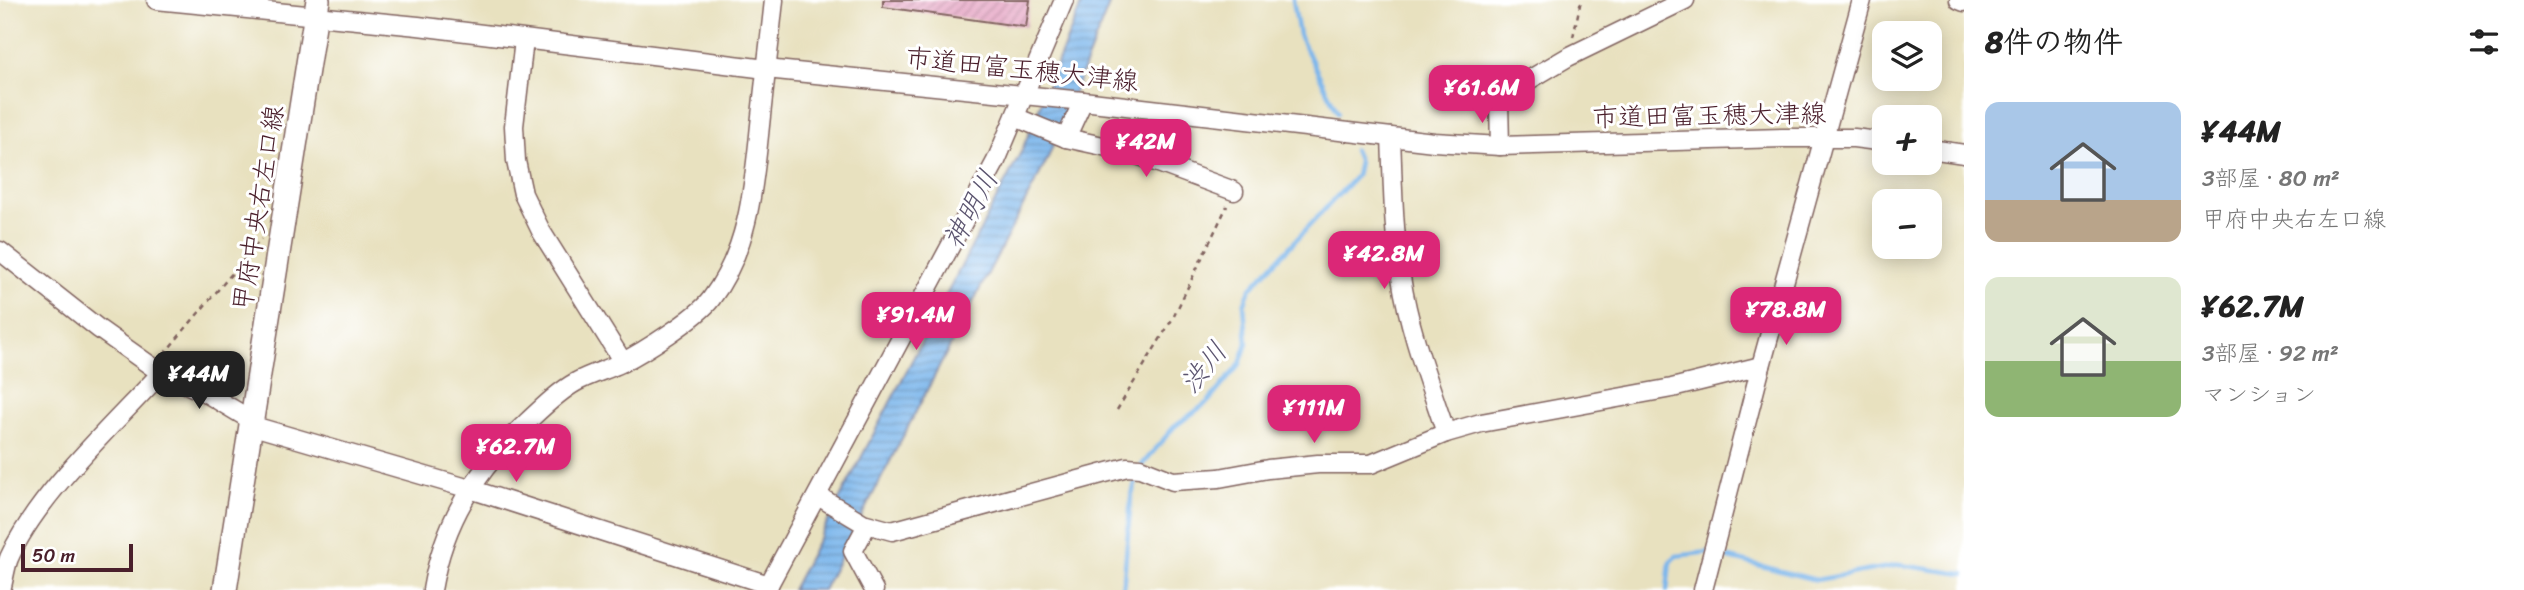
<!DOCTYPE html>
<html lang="ja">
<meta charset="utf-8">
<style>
body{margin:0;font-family:Sriracha,"Klee One",sans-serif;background:#f2f2f2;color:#222;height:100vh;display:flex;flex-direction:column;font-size:26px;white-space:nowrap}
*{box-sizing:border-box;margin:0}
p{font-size:23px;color:#767676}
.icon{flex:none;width:38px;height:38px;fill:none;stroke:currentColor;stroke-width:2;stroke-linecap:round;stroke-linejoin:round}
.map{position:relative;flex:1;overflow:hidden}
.side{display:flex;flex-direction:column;background:#fff;width:560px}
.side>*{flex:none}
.buttons{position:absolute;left:1872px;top:21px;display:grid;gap:14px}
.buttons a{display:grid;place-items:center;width:70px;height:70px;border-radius:14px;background:#fff;box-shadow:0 4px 18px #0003;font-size:35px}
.scale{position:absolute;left:21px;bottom:18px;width:112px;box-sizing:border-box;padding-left:7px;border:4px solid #4a1f2b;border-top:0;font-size:19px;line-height:24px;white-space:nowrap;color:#4a1f2b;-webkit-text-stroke:5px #fff;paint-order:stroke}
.price{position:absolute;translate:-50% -60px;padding:0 16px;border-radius:14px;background:#db2777;color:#fff;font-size:23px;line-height:46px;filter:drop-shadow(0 2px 4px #0008)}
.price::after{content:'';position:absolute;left:50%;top:42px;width:21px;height:16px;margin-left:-10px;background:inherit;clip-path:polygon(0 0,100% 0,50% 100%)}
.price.active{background:#222;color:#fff}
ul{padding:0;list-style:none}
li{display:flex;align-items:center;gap:21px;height:175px;padding:0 21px}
li span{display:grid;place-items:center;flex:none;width:196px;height:140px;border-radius:14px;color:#555}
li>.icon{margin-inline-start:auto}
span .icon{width:84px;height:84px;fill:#fffc;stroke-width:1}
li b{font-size:30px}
h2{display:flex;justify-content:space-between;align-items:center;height:84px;padding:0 21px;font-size:30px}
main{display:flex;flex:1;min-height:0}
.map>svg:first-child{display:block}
.water{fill:url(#water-rules);stroke:#626a8c;stroke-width:2}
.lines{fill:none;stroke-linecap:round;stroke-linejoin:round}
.stream{stroke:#7ab6ec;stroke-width:4.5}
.building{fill:url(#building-hatch)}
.minor-casing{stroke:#81635f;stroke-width:21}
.major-casing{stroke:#81635f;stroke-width:26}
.path{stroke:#81635f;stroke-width:2.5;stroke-dasharray:5 5;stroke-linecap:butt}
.minor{stroke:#fff;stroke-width:18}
.major{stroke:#fff;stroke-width:23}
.labels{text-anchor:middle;stroke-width:6;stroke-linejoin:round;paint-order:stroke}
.street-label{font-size:26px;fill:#4a1f2b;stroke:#fff}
.water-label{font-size:28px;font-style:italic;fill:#5b546f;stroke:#fff}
</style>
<main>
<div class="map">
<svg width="1964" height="590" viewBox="0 0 1964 590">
<defs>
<pattern id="water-rules" width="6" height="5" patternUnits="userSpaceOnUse" patternTransform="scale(1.75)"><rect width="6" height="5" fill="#7ab6ec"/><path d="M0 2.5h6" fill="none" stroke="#6693bf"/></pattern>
<pattern id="building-hatch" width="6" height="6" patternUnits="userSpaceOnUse" patternTransform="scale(1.75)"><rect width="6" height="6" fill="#e8aac8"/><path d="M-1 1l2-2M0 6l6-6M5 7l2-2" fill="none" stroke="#be8aa3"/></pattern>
</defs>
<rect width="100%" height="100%" fill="#fff"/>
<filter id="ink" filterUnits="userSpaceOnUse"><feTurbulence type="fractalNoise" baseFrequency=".0143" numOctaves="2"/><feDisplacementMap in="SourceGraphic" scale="14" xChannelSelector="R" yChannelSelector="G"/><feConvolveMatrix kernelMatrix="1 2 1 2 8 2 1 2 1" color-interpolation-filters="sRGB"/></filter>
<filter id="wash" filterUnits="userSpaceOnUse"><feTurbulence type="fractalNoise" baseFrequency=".00686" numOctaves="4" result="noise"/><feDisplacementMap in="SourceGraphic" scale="28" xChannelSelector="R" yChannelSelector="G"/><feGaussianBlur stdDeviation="1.57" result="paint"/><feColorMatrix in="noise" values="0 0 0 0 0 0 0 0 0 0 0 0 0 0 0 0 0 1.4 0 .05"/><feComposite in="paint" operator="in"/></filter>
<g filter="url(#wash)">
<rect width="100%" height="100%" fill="#e8e1bf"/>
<polygon class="water" points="1083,0 1111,0 1047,160 823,590 792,590 1022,150"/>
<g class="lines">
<g class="stream">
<polyline points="1293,0 1299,35 1338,113"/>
<polyline points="1142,465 1174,427 1208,402 1240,364 1247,343 1244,305 1250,289 1356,176 1359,162 1354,150"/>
<polyline points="1718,555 1816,580 1900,565 1964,574"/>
<polyline points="1123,590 1131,498 1138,473"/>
<polyline points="1667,590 1670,562 1676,556 1709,552"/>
</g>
</g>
<g id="blocks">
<polygon class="building" points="883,0 1030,0 1026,27 883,7"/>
</g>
</g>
<g filter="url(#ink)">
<use href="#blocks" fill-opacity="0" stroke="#81635f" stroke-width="2"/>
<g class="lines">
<defs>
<g id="minor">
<polyline points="156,0 418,26 766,69 1083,101 1434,142 1500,146 1783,138 1854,138 1885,142"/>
<polyline points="1959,0 1964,2"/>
<polyline points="524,40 514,126 516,161 523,194 541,231 623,362"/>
<polyline points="1015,117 1066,138 1126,151 1234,191"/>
<path d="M 1391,137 C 1393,184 1393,231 1401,277 C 1409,330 1429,382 1446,433"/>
<polyline points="1066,138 1083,101"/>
<polyline points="1500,146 1499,102 1505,94 1568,57 1685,0"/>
<polyline points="1930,149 1964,154"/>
<polyline points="0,251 99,329 161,373 206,393 251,420"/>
<polyline points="250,425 470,489 769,585"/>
<polyline points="818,496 863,523 892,531 1127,467 1140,468 1173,481 1219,478 1268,469 1318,464 1371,464 1446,433 1481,423 1672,388 1761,366"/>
<polyline points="867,525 853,551 874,590"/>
<path d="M 1,590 C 4,580 5,568 9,558 C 37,495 113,425 161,373"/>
<path d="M 432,590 C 444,520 476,471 527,422 C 542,408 558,392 576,382 C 591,374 606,370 621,363 C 643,352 697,318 711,299 C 751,246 754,180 761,116 C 765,78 770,39 774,0"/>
<polyline points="766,590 996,161 1064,0"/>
<polyline points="1703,590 1761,366 1862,0"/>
</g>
<polyline id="major" points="225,590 318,0"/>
</defs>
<use href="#minor" class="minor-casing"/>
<use href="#major" class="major-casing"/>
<g class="path">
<polyline points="1573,37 1581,0"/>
<polyline points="164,354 261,239"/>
<polyline points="1117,410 1173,318 1227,206"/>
</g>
<use href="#minor" class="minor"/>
<use href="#major" class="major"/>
</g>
</g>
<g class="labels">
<g class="street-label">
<text transform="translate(1022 69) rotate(6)" y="9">市道田富玉穂大津線</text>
<text transform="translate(1709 115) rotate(-1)" y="9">市道田富玉穂大津線</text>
<text transform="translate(258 208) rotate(-81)" y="9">甲府中央右左口線</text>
</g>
<g class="water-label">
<text transform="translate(970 209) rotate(-62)" y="10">神明川</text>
<text transform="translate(1203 367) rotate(-51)" y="10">渋川</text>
</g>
</g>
</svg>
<div class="buttons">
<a><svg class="icon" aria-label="layers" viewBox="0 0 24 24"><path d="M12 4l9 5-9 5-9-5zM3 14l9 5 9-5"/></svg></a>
<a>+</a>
<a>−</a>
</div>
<div class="scale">50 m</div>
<b class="price" style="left:1482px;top:125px">¥61.6M</b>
<b class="price" style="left:1146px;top:179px">¥42M</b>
<b class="price" style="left:1384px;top:291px">¥42.8M</b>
<b class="price" style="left:1786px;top:347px">¥78.8M</b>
<b class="price" style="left:916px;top:352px">¥91.4M</b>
<b class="price active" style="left:199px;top:411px">¥44M</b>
<b class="price" style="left:1314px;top:445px">¥111M</b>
<b class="price" style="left:516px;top:484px">¥62.7M</b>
</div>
<section class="side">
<h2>8件の物件<svg class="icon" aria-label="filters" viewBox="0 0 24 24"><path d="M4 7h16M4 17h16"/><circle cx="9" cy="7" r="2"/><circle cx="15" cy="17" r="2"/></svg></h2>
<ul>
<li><span style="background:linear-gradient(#a9c7e8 70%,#b9a48a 0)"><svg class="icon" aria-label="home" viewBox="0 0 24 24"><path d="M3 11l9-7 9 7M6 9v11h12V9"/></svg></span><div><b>¥44M</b><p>3部屋 · 80 m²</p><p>甲府中央右左口線</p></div></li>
<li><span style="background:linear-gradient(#dfe7d0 60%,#8fb573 0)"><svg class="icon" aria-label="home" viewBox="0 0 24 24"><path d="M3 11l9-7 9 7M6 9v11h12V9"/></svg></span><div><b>¥62.7M</b><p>3部屋 · 92 m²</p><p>マンション</p></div></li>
</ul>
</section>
</main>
